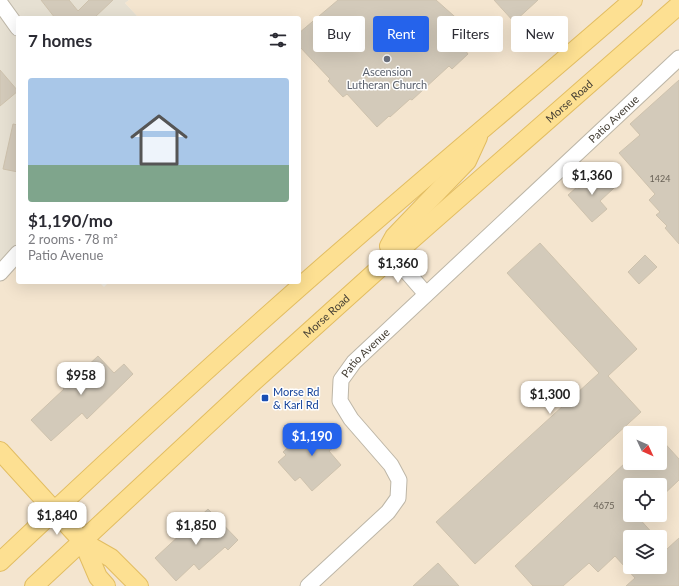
<!DOCTYPE html>
<meta charset="utf-8">
<style>
body{margin:0;font-family:Lato,sans-serif;background:#f2f2f3;color:#2b2b33;height:100vh;display:flex;flex-direction:column;font-size:15px;white-space:nowrap}
*{box-sizing:border-box;margin:0}
p{font-size:13px;color:#7c7c81}
.icon{flex:none;width:22px;height:22px;fill:none;stroke:currentColor;stroke-width:2;stroke-linecap:round;stroke-linejoin:round}
.map{position:relative;flex:1;overflow:hidden}
.drawer{position:absolute;left:16px;top:16px;width:285px;height:268px;display:flex;flex-direction:column;background:#fff;border-radius:4px;box-shadow:0 4px 16px #0002}
.drawer>*{flex:none}
.guide{position:absolute;left:313px;top:16px;width:306px;height:36px;display:flex;gap:8px}
.needle{width:26px;rotate:134deg}
.fabs{position:absolute;left:623px;top:426px;display:grid;gap:8px}
.fabs a{display:grid;place-items:center;width:44px;height:44px;border-radius:4px;background:#fff;box-shadow:0 4px 16px #0002;font-size:20px}
.price{position:absolute;translate:-50% -34px;padding:0 9px;border-radius:8px;background:#fff;color:#222;font-size:13px;line-height:26px;filter:drop-shadow(0 1px 2px #0008)}
.price::after{content:'';position:absolute;left:50%;top:24px;width:12px;height:9px;margin-left:-6px;background:inherit;clip-path:polygon(0 0,100% 0,50% 100%)}
.price.active{background:#2563eb;color:#fff}
ul{padding:0;list-style:none}
li{display:grid;align-content:center;gap:8px;height:212px;padding:0 12px}
li+li{border-top:1px solid #e1e1e2}
li span{display:grid;place-items:center;height:124px;border-radius:4px;color:#555}
li>.icon{margin-inline-start:auto}
span .icon{width:72px;height:72px;fill:#fffc;stroke-width:1}
li b{font-size:17px}
h2{display:flex;justify-content:space-between;align-items:center;height:48px;padding:0 12px;font-size:17px}
.tag{padding:0 14px;border-radius:4px;background:#fff;box-shadow:0 4px 16px #0002;font-size:14px;line-height:36px}
.tag.active{background:#2563eb;color:#fff}
.map>svg:first-child{display:block}
.residential{fill:#e6e0d2}
.commercial{fill:#f4e5cf;fill-rule:evenodd}
.building{fill:#d3caba;stroke:#cec2ad}
.lines{fill:none;stroke-linecap:round;stroke-linejoin:round}
.minor-casing{stroke:#bdb6a7;stroke-width:17}
.major-casing{stroke:#e2bd62;stroke-width:20}
.minor{stroke:#fff;stroke-width:15}
.major{stroke:#fde092;stroke-width:18}
.worship-dot{fill:#6b7280;stroke:#fff;stroke-width:1.5}
.transit-dot{fill:#1a4fb4;stroke:#fff;stroke-width:1.5}
.labels{text-anchor:middle;stroke-width:3;stroke-linejoin:round;paint-order:stroke}
.number-label{font-size:9px;fill:#686156}
.worship-label{font-size:11px;fill:#5b616d;stroke:#fff}
.street-label{font-size:11px;fill:#443e34;stroke:#fff}
.transit-label{font-size:11px;fill:#164399;stroke:#fff;text-anchor:start}
</style>
<div class="map">
<svg width="679" height="586" viewBox="0 0 679 586">
<rect width="100%" height="100%" fill="#f2eee4"/>
<polygon class="residential" points="0,0 129,0 125,3 139,18 18,18 18,260 0,280"/>
<path class="commercial" d="M 129,0 L 679,0 L 679,586 L 0,586 L 0,280 L 18,260 L 18,282 L 99,282 L 104,287 L 109,282 L 299,282 L 299,18 L 139,18 L 125,3 ZM 630,433 L 660,433 L 660,463 L 630,463 ZM 630,485 L 660,485 L 660,515 L 630,515 ZM 630,537 L 660,537 L 660,567 L 630,567 Z"/>
<g class="building">
<polygon points="41,0 69,0 78,11 89,0 113,0 94,18 55,18"/>
<polygon points="338,0 436,0 462,23 469,17 484,32 465,50 468,54 452,69 449,66 412,100 410,99 390,117 389,116 377,127 347,94 343,97 328,81 330,79 299,46 299,33"/>
<polygon points="494,0 538,0 514,22"/>
<polygon points="0,70 18,91 0,106"/>
<polygon points="679,80 679,244 665,228 667,226 656,215 660,212 649,200 655,194 619,153 640,135 630,124"/>
<polygon points="13,124 18,125 18,172 3,169"/>
<polygon points="600,171 614,188 600,201 607,209 592,222 568,195 577,187 579,189"/>
<polygon points="540,243 637,349 608,376 641,412 475,564 436,522 599,373 507,273"/>
<polygon points="645,255 657,267 639,284 628,272"/>
<polygon points="98,356 114,373 124,364 133,374 87,419 82,413 51,441 31,420 64,389 60,385 80,366 83,370"/>
<polygon points="329,423 340,435 330,444 334,447 329,451 341,465 312,491 300,477 295,481 278,462 286,455 283,452 299,437 302,440 316,427 320,432"/>
<polygon points="660,438 679,459 679,480 660,498 660,485 630,485 630,515 636,515 656,537 630,537 630,567 660,567 660,541 667,549 679,538 679,586 626,586 635,578 615,556 598,572 589,563 563,586 533,586 515,566 625,463 660,463"/>
<polygon points="208,509 238,540 228,550 225,547 199,570 194,564 176,581 155,558"/>
<polygon points="438,563 459,586 413,586"/>
</g>
<g class="lines">
<defs>
<g id="minor">
<polyline points="0,3 18,28"/>
<polyline points="393,256 426,294"/>
<polyline points="0,273 18,253"/>
<path id="s1" d="M 308,586 L 388,512 L 398,498 L 399,480 L 391,465 L 351,419 L 340,401 L 341,380 L 354,362 L 679,58"/>
</g>
<g id="major">
<polyline points="393,256 389,246 394,237 467,161 478,137"/>
<polyline points="0,451 83,542 111,558 139,586"/>
<polyline points="83,542 98,577 106,586"/>
<path d="M 0,562 C 114,454 230,347 349,244 C 443,162 539,82 633,0"/>
<path id="s2" d="M 34,586 L 251,384 L 393,256 L 679,5"/>
</g>
</defs>
<use href="#minor" class="minor-casing"/>
<use href="#major" class="major-casing"/>
<use href="#minor" class="minor"/>
<use href="#major" class="major"/>
</g>
<circle class="worship-dot" cx="387" cy="59" r="4"/>
<rect class="transit-dot" x="261" y="394" width="8" height="8" rx="2"/>
<g class="labels">
<g class="number-label">
<text x="660" y="182">1424</text>
<text x="604" y="509">4675</text>
</g>
<g class="worship-label">
<text x="387" y="76">Ascension<tspan x="387" dy="13">Lutheran Church</tspan></text>
</g>
<g class="street-label">
<text dy="4" stroke="none"><textPath href="#s2" startOffset="722">Morse Road</textPath></text>
<text dy="4" stroke="none"><textPath href="#s1" startOffset="642">Patio Avenue</textPath></text>
<text dy="4" stroke="none"><textPath href="#s2" startOffset="398">Morse Road</textPath></text>
<text dy="4" stroke="none"><textPath href="#s1" startOffset="301">Patio Avenue</textPath></text>
</g>
<g class="transit-label">
<text x="273" y="396">Morse Rd<tspan x="273" dy="13">&amp; Karl Rd</tspan></text>
</g>
</g>
</svg>
<div class="fabs">
<a><svg class="needle" viewBox="-14 -14 28 28"><path d="M0-13l5 13h-10z" fill="#e53935"/><path d="M0 13l5-13h-10z" fill="#7c7c81"/></svg></a>
<a><svg class="icon" aria-label="locate" viewBox="0 0 24 24"><circle cx="12" cy="12" r="6"/><path d="M12 2v4M12 18v4M2 12h4M18 12h4"/></svg></a>
<a><svg class="icon" aria-label="layers" viewBox="0 0 24 24"><path d="M12 4l9 5-9 5-9-5zM3 14l9 5 9-5"/></svg></a>
</div>
<b class="price" style="left:592px;top:196px">$1,360</b>
<b class="price" style="left:398px;top:284px">$1,360</b>
<b class="price" style="left:81px;top:396px">$958</b>
<b class="price" style="left:550px;top:415px">$1,300</b>
<b class="price active" style="left:312px;top:457px">$1,190</b>
<b class="price" style="left:57px;top:536px">$1,840</b>
<b class="price" style="left:196px;top:546px">$1,850</b>
<div class="guide">
<a class="tag">Buy</a>
<a class="tag active">Rent</a>
<a class="tag">Filters</a>
<a class="tag">New</a>
</div>
<section class="drawer">
<h2>7 homes<svg class="icon" aria-label="filters" viewBox="0 0 24 24"><path d="M4 7h16M4 17h16"/><circle cx="9" cy="7" r="2"/><circle cx="15" cy="17" r="2"/></svg></h2>
<ul>
<li><span style="background:linear-gradient(#a9c7e8 70%,#7fa58c 0)"><svg class="icon" aria-label="home" viewBox="0 0 24 24"><path d="M3 11l9-7 9 7M6 9v11h12V9"/></svg></span><div><b>$1,190/mo</b><p>2 rooms · 78 m²</p><p>Patio Avenue</p></div></li>
</ul>
</section>
</div>
